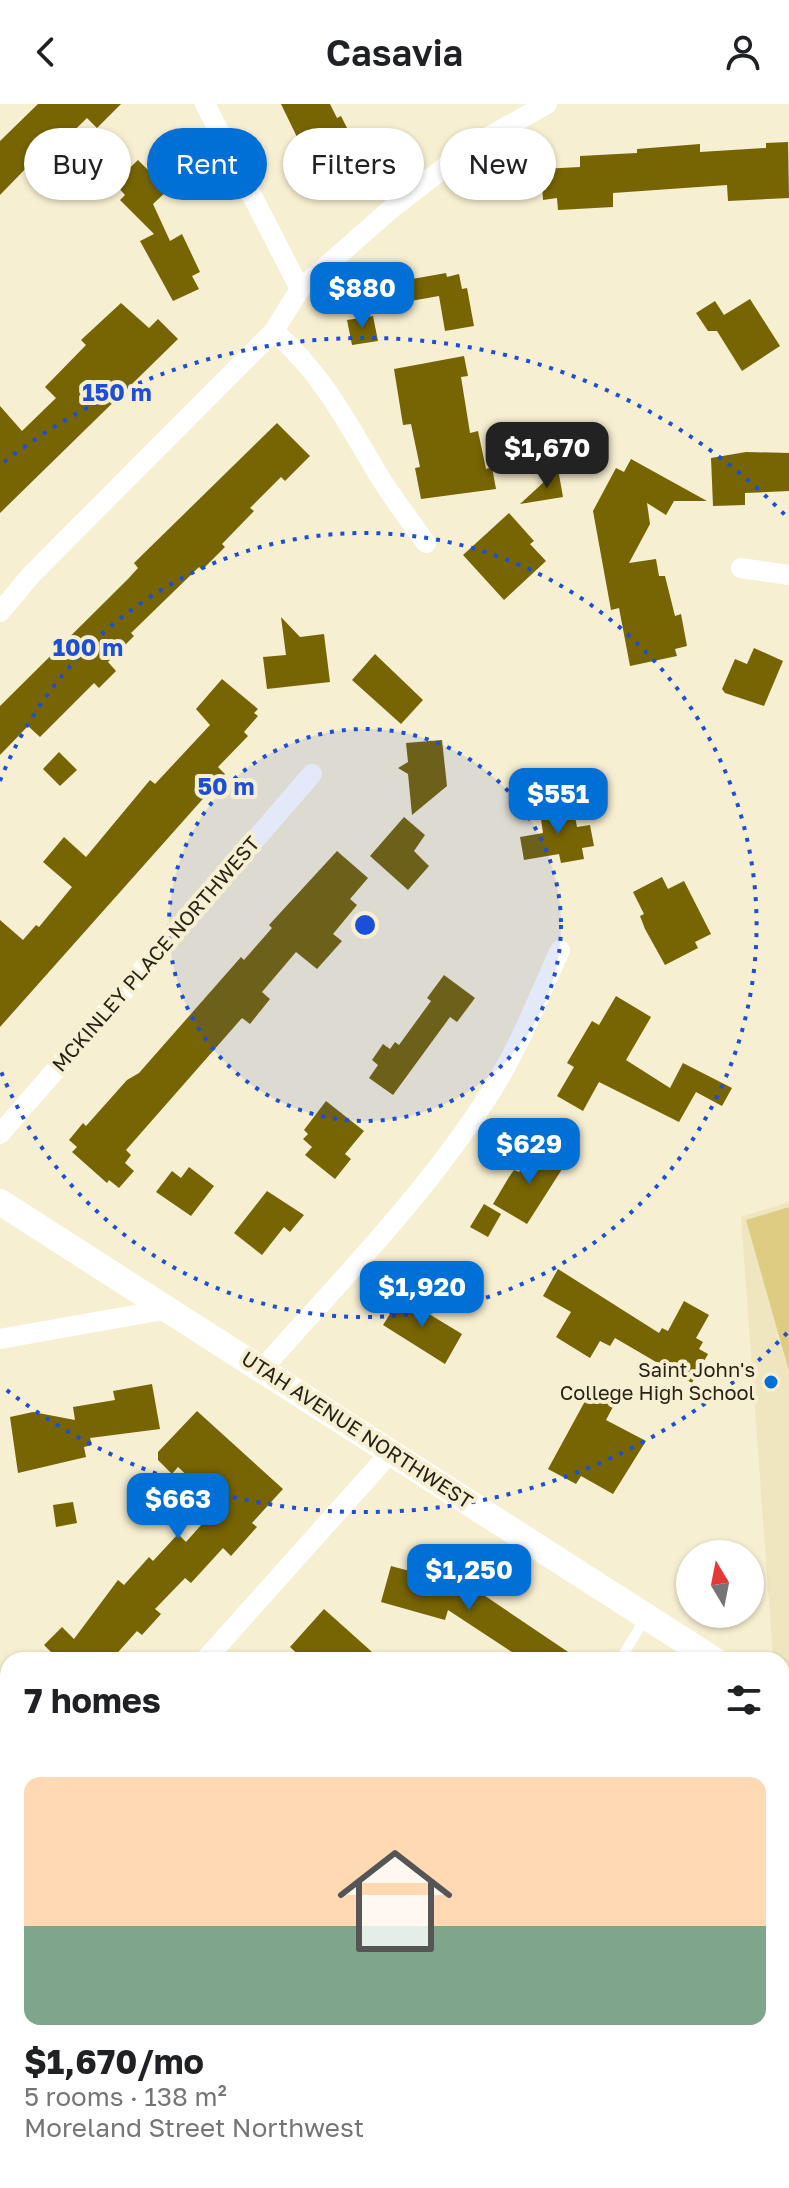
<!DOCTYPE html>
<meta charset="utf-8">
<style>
body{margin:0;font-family:"Golos Text",sans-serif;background:#f6f6f6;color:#202124;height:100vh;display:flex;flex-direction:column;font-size:30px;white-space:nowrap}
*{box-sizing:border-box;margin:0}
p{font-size:26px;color:#757577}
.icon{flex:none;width:44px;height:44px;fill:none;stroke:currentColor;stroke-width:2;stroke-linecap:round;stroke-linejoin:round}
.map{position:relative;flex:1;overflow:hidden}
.sheet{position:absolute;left:0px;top:1548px;width:790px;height:536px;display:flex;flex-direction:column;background:#fff;border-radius:24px 24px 0 0;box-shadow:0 2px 6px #0004}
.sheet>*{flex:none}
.top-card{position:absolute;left:24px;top:24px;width:742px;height:72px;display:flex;gap:16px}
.needle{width:52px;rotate:350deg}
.controls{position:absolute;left:676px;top:1436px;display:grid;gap:16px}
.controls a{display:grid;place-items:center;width:88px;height:88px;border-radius:50%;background:#fff;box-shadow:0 2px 6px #0004;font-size:40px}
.price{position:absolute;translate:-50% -68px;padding:0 18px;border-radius:16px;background:#006fd6;color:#fff;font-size:26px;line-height:52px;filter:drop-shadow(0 2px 4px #0008)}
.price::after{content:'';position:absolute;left:50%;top:48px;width:24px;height:18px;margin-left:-12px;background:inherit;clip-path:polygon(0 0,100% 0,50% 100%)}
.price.current{background:#222;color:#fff}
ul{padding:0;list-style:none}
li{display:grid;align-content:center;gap:16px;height:424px;padding:0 24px}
li span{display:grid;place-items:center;height:248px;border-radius:16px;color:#555}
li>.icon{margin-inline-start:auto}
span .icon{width:144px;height:144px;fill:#fffc;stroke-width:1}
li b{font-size:34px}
h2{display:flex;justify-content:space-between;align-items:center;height:96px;padding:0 24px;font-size:34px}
.chip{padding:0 28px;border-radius:36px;background:#fff;box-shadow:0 2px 6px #0004;font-size:28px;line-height:72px}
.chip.current{background:#006fd6;color:#fff}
header{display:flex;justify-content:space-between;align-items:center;height:104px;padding:0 24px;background:#fff;font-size:36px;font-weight:600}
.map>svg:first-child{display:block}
.built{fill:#efe6c0}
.green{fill:#decc83}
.forest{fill:#c7ae41}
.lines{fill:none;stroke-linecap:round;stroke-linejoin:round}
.stream{stroke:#64a1ed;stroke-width:8}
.building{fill:#776402}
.service{stroke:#fff;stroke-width:10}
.minor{stroke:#fff;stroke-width:20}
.tertiary{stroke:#fff;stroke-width:26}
.ring{fill:none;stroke:#1d4ed8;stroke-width:4;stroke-dasharray:4 8}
.poi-dot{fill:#006fd6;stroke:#f7efd1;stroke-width:3}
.labels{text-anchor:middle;stroke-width:8;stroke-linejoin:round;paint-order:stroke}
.street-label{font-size:20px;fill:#262318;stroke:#f7efd1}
.poi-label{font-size:20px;fill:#262318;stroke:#f7efd1;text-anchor:end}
.centre{fill:#1d4ed8;stroke:#f7efd1;stroke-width:4}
.ring-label{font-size:24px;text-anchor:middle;font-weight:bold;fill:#1d4ed8;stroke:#f7efd1;stroke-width:8;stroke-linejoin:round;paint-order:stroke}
</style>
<header><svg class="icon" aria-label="back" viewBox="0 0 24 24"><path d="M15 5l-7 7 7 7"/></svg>Casavia<svg class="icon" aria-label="person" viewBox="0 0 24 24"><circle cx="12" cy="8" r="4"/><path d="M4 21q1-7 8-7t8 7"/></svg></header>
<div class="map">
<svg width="789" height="2084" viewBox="0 0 789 2084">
<rect width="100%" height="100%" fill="#f7efd1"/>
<polygon class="built" points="789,1098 789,1587 782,1572 782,1556 773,1553 741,1113"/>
<polygon class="green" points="789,1103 789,1267 746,1116"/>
<polygon class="forest" points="0,2004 8,2009 8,2076 392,2076 394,2084 0,2084"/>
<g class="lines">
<g class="stream">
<polyline points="276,2076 325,2084"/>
<polyline points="137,2084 160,2076"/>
</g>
</g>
<g class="building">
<polygon points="38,0 121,0 97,24 87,14 38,62 33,57 0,91 0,37"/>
<polygon points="281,0 330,0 337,14 341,12 357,44 313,66"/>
<polygon points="788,38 789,94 728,97 727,81 613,89 613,103 558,106 557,94 543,96 541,65 580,63 580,52 637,49 637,45 700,40 700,48 766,44 766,39"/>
<polygon points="138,56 168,86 153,100 170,137 182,130 200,168 192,172 199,185 173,197 140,137 154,130 120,96 125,91 114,79"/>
<polygon points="446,169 447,173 459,170 462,185 467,184 474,222 445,227 439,192 405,198 401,177"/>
<polygon points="750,195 780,242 742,267 717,227 708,227 696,209 715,197 724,211"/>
<polygon points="121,199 149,224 158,215 178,235 0,409 0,302 22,327 56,294 45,283 86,241 81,236"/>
<polygon points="373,212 378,237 352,241 347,216"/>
<polygon points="464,252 468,272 461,273 470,329 478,327 486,365 492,363 496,385 421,395 415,364 420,363 411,320 403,321 394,265"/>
<polygon points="277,319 310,352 285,377 281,373 250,404 254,407 222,440 225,443 202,466 199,463 131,529 134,532 108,558 116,567 99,584 94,579 40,633 28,622 0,651 0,602 128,475 138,464 134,459"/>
<polygon points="746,348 789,349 789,387 745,389 745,401 713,402 711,354"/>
<polygon points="631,355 707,397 674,397 666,411 647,399 650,420 629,459 656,455 659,472 665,472 675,512 681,510 687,542 675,545 677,552 630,562 619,504 611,506 593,407 616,364 624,368"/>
<polygon points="558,365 563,393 520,400"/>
<polygon points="509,409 534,437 530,440 546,457 504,496 463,451"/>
<polygon points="281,513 300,533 324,530 330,578 267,585 263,553 286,551"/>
<polygon points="754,544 783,557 764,602 725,589 722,585 735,555 747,560"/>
<polygon points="375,550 423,596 401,620 352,576"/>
<polygon points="222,575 258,605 254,609 258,612 244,628 248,632 218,663 225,670 0,923 0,816 23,836 36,821 39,823 72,783 43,758 64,733 86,753 150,676 155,680 210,621 196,605"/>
<polygon points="442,636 447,682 412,711 408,670 398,664 408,658 406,639"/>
<polygon points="59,648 77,666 60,682 43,665"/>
<polygon points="558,696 560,710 574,707 577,723 590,721 594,742 582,744 584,755 561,759 559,750 524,756 520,733 543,729 539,700"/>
<polygon points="404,713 425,731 414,747 429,762 408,786 370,752"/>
<polygon points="337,747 368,774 350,795 357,801 333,830 342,837 317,865 296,848 262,888 270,895 250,920 242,914 126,1046 131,1051 125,1059 134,1067 119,1084 109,1076 107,1079 72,1048 77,1043 69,1036 83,1019 86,1022 127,976 139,969 241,853 244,856 272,824 269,821"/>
<polygon points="662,773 668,785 684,777 711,830 695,838 698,844 665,861 645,825 640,812 644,810 633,788"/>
<polygon points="444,871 475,894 457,918 450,913 393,991 369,974 378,961 372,956 383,940 390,945 395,938 399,941 431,897 427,894"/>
<polygon points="616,892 651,913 626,956 670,984 683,959 732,984 722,1002 696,988 679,1018 599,978 583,1007 557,992 574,963 567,959 592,917 599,921"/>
<polygon points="326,997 364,1027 345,1050 351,1055 335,1075 305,1051 312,1043 303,1035 308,1030 304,1026"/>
<polygon points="534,1044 564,1062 527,1120 493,1100 509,1073 514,1066 519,1068"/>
<polygon points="189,1063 214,1082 191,1112 156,1088 172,1067 181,1074"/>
<polygon points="267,1087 304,1111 290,1128 284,1123 262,1151 234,1129"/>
<polygon points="484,1100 501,1110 488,1133 470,1123"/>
<polygon points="558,1165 659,1229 662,1224 668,1227 684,1197 709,1211 696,1234 703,1238 699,1245 708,1250 692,1279 615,1234 610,1242 600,1237 590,1254 556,1233 571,1208 543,1192"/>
<polygon points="396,1190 462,1230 445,1260 383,1221 390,1210 385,1207"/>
<polygon points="152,1280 160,1325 90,1334 92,1341 84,1343 86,1353 18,1369 10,1313 33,1308 75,1316 73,1303 115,1296 113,1287"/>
<polygon points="590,1288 614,1301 606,1316 646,1337 613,1390 581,1372 576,1380 548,1365"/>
<polygon points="197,1307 283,1385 252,1419 257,1423 231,1452 223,1444 191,1479 185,1474 155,1505 161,1510 142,1531 137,1527 111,1556 59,1556 44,1541 62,1523 74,1535 118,1476 124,1481 149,1453 153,1457 178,1430 186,1438 219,1401 178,1363 172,1370 158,1356 158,1348"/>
<polygon points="73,1398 77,1419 56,1423 53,1401"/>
<polygon points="391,1462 428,1472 429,1467 460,1475 580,1556 524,1556 448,1506 445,1516 381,1498"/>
<polygon points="324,1505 381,1556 304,1556 290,1543"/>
</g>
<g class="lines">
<polyline class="service" points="620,1556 646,1513"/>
<g class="minor">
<polyline points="205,0 300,185"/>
<path d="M 274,227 C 321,269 345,314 376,367 C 391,392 409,415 426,439"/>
<polyline points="741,464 789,471"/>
<polyline points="0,508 32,470 274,227 300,185 391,105 472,42 547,0"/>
<polyline points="0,1030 312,670"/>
<polyline points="0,1235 169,1205"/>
<path d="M 262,1265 C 342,1175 430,1086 494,983 C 521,939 539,892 560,846"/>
<polyline points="205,1556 391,1348"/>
<polyline points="0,1784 8,1775"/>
<polyline points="0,1834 8,1840"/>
<polyline points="782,1894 789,1892"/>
<polyline points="418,2076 420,2084"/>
</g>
<g class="tertiary">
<polyline points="0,1098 714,1556"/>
<polyline points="782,1646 789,1679"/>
</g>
</g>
<circle cx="365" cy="821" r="196" fill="#1d4ed8" fill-opacity=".12"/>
<g class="ring">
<circle cx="365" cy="821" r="196"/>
<path d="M0 677A392 392 0 1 1 0 965"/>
<path d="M787 1229A587 587 0 0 1 4 1284M4 358A587 587 0 0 1 787 413"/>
</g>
<circle class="poi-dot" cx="771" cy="1278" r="8"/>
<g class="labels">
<g class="street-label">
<text transform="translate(156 850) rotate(-49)" y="7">MCKINLEY PLACE NORTHWEST</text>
<text transform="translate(357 1326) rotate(33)" y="7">UTAH AVENUE NORTHWEST</text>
</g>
<g class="poi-label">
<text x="755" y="1273">Saint John's<tspan x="755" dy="23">College High School</tspan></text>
</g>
</g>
<circle cx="365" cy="821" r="12" class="centre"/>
<g class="ring-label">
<text x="117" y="297">150 m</text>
<text x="88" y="552">100 m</text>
<text x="226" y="691">50 m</text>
</g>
</svg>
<div class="controls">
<a><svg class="needle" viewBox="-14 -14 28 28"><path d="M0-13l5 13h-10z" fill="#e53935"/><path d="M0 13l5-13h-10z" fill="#757577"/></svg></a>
</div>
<b class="price" style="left:362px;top:226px">$880</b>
<b class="price current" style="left:547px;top:386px">$1,670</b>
<b class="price" style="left:558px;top:732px">$551</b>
<b class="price" style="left:529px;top:1082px">$629</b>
<b class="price" style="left:422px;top:1225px">$1,920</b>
<b class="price" style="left:178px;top:1437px">$663</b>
<b class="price" style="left:469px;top:1508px">$1,250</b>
<div class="top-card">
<a class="chip">Buy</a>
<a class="chip current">Rent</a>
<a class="chip">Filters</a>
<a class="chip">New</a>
</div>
<section class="sheet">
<h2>7 homes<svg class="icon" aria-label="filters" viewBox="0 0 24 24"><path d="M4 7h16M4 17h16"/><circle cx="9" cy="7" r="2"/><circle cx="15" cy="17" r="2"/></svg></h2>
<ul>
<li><span style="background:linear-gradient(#ffd9b3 60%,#7fa58c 0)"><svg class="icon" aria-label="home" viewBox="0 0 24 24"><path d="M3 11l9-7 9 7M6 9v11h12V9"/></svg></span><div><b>$1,670/mo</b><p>5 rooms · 138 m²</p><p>Moreland Street Northwest</p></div></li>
</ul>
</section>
</div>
